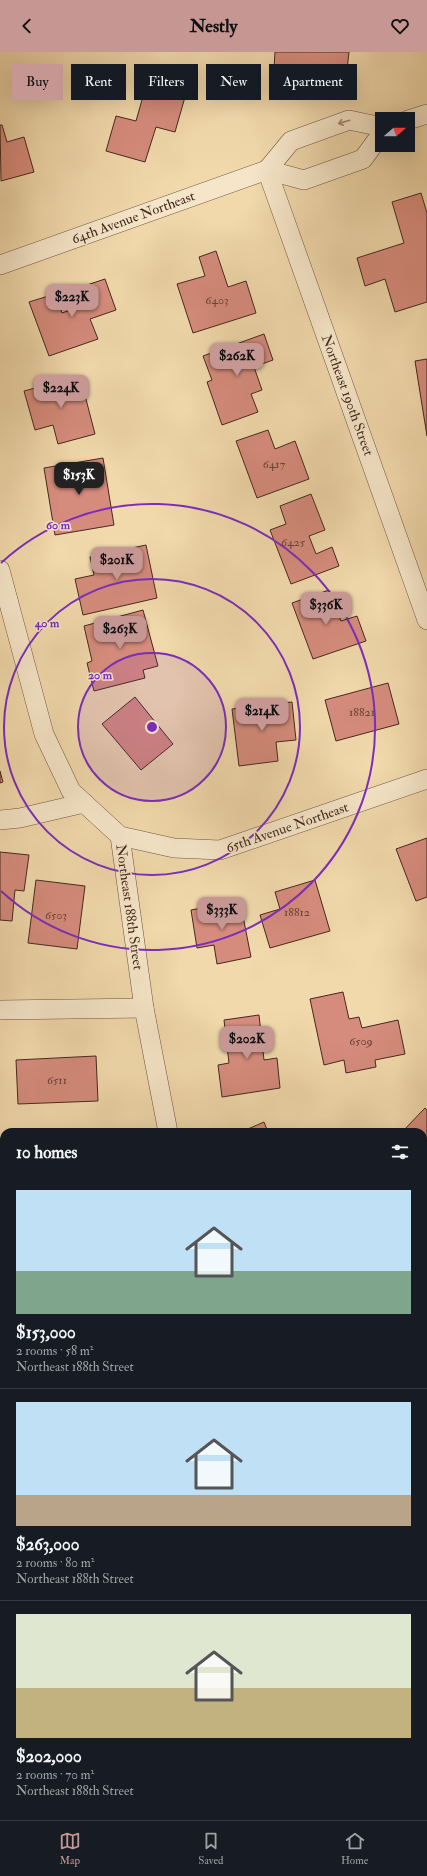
<!DOCTYPE html>
<meta charset="utf-8">
<style>
body{margin:0;font-family:"IM FELL Double Pica",serif;background:#242831;color:#f1f3f6;height:100vh;display:flex;flex-direction:column;font-size:15px;white-space:nowrap}
*{box-sizing:border-box;margin:0}
p{font-size:13px;color:#9ea1a6}
.icon{flex:none;width:22px;height:22px;fill:none;stroke:currentColor;stroke-width:2;stroke-linecap:round;stroke-linejoin:round}
.map{position:relative;flex:1;overflow:hidden}
.details{position:absolute;left:0px;top:1076px;width:427px;height:692px;display:flex;flex-direction:column;background:#171b24;border-radius:12px 12px 0 0;box-shadow:0 4px 16px #0002}
.details>*{flex:none}
.top-card{position:absolute;left:12px;top:12px;width:403px;height:36px;display:flex;gap:8px}
.needle{width:26px;rotate:70deg}
.buttons{position:absolute;left:375px;top:60px;display:grid;gap:8px}
.buttons a{display:grid;place-items:center;width:40px;height:40px;border-radius:0px;background:#171b24;box-shadow:0 4px 16px #0002;font-size:20px}
.price{position:absolute;translate:-50% -34px;padding:0 9px;border-radius:8px;background:#c59692;color:#111;font-size:13px;line-height:26px;filter:drop-shadow(0 1px 2px #0008)}
.price::after{content:'';position:absolute;left:50%;top:24px;width:12px;height:9px;margin-left:-6px;background:inherit;clip-path:polygon(0 0,100% 0,50% 100%)}
.price.current{background:#222;color:#fff}
ul{padding:0;list-style:none}
li{display:grid;align-content:center;gap:8px;height:212px;padding:0 16px}
li+li{border-top:1px solid #363941}
li span{display:grid;place-items:center;height:124px;border-radius:0px;color:#555}
li>.icon{margin-inline-start:auto}
span .icon{width:72px;height:72px;fill:#fffc;stroke-width:1}
li b{font-size:17px}
h2{display:flex;justify-content:space-between;align-items:center;height:48px;padding:0 16px;font-size:17px}
.chip{padding:0 14px;border-radius:0px;background:#171b24;box-shadow:0 4px 16px #0002;font-size:14px;line-height:36px}
.chip.current{background:#c59692;color:#111}
header{display:flex;justify-content:space-between;align-items:center;height:52px;padding:0 16px;background:#c59692;color:#111;font-size:18px;font-weight:800}
.tabs{display:flex;justify-content:space-around;align-items:center;height:56px;border-top:1px solid #363941;background:#171b24;font-size:11px;color:#9ea1a6}
.tabs a{display:grid;justify-items:center;gap:2px}
.tabs .current{color:#c59692}
.map>svg:first-child{display:block}
.building{fill:#d68c7d;stroke:#44281e}
.lines{fill:none;stroke-linecap:round;stroke-linejoin:round}
.lane-casing{stroke:#6f5442;stroke-width:12}
.street-casing{stroke:#6f5442;stroke-width:20}
.lane{stroke:#f6e6c9;stroke-width:10}
.street{stroke:#f6e6c9;stroke-width:19}
.oneway{stroke:#9d8774}
.ring{fill:none;stroke:#7b2cbf;stroke-width:2}
.labels{text-anchor:middle;stroke-width:3;stroke-linejoin:round;paint-order:stroke}
.number-label{font-size:12px;fill:#684136}
.street-label{font-size:14px;fill:#44281e;stroke:#f6e6c9}
.centre{fill:#7b2cbf;stroke:#f6e6c9;stroke-width:2}
.ring-label{font-size:12px;text-anchor:middle;font-weight:bold;fill:#7b2cbf;stroke:#f6e6c9;stroke-width:3;stroke-linejoin:round;paint-order:stroke}
</style>
<header><svg class="icon" aria-label="back" viewBox="0 0 24 24"><path d="M15 5l-7 7 7 7"/></svg>Nestly<svg class="icon" aria-label="heart" viewBox="0 0 24 24"><path d="M12 20l-8-8c-3-5 5-10 8-4 3-6 11-1 8 4z"/></svg></header>
<div class="map">
<svg width="427" height="1768" viewBox="0 0 427 1768">
<rect width="100%" height="100%" fill="#f1d9ac"/>
<filter id="stains"><feTurbulence type="fractalNoise" baseFrequency=".005" numOctaves="4"/><feColorMatrix values="0 0 0 0 .2 0 0 0 0 .09 0 0 0 0 .02 0 0 0 .5 -.17"/></filter>
<radialGradient id="worn" r=".72"><stop offset=".6" stop-color="#630" stop-opacity="0"/><stop offset="1" stop-color="#630" stop-opacity=".3"/></radialGradient>
<g class="building">
<polygon points="275,0 349,0 347,18 311,15 309,36 273,33"/>
<polygon points="146,34 185,45 175,80 156,75 145,110 106,99 116,64 136,69"/>
<polygon points="0,73 2,73 7,90 24,85 34,120 1,129"/>
<polygon points="421,141 427,161 427,250 395,260 385,227 365,234 357,206 404,191 392,150"/>
<polygon points="216,199 228,235 246,229 256,261 193,281 177,232 205,224 199,205"/>
<polygon points="105,227 116,258 90,267 98,287 49,304 29,250 55,242 62,261 84,253 78,236"/>
<polygon points="264,282 273,308 254,315 262,338 251,342 258,360 222,373 207,330 212,328 203,304"/>
<polygon points="427,307 427,384 415,309"/>
<polygon points="80,324 95,382 58,392 53,373 35,378 24,339"/>
<polygon points="268,378 275,397 295,389 309,427 257,446 236,389"/>
<polygon points="103,406 114,473 55,483 44,416"/>
<polygon points="311,442 325,478 309,484 316,502 332,495 339,514 291,532 270,478 286,472 280,454"/>
<polygon points="146,493 157,546 83,563 75,527 94,523 90,505"/>
<polygon points="329,538 341,569 357,564 366,589 313,607 292,551"/>
<polygon points="143,558 158,614 143,618 145,626 94,639 87,611 92,609 84,574"/>
<polygon points="388,631 399,672 336,689 325,648"/>
<polygon points="135,645 173,692 141,718 102,672"/>
<polygon points="292,650 296,688 276,690 278,709 239,714 232,657"/>
<polygon points="0,719 3,730 0,731"/>
<polygon points="427,786 427,845 416,849 396,797"/>
<polygon points="0,800 29,803 24,839 15,838 12,869 0,868"/>
<polygon points="36,828 85,834 77,897 28,891"/>
<polygon points="315,828 330,879 270,896 260,863 280,857 275,840"/>
<polygon points="240,849 251,905 217,912 214,893 197,896 191,858"/>
<polygon points="343,940 349,967 359,965 362,976 398,968 405,1002 375,1008 376,1015 346,1021 344,1008 324,1013 310,947"/>
<polygon points="259,963 264,1008 277,1006 280,1036 222,1045 218,1013 229,1011 224,968"/>
<polygon points="96,1004 98,1049 18,1052 16,1008"/>
<polygon points="425,1056 427,1058 427,1115 423,1119 423,1080 402,1080"/>
<polygon points="264,1070 268,1080 241,1080"/>
<polygon points="423,1182 426,1218 423,1218"/>
<rect x="423" y="1236" width="4" height="64"/>
<polygon points="4,1382 4,1421 0,1423 0,1384"/>
<polygon points="4,1538 4,1604 0,1605 0,1561 2,1561 0,1555 0,1540"/>
<polygon points="423,1635 427,1647 427,1675 423,1677"/>
</g>
<g class="lines">
<defs>
<polyline id="lane" points="420,1764 422,1768"/>
<g id="street">
<polyline points="408,68 427,62"/>
<polyline points="382,75 349,68 291,89 267,118 304,128 363,107 382,81"/>
<polyline points="0,213 267,118 427,568"/>
<polyline points="0,518 44,682 71,739 120,784 144,956 168,1080"/>
<polyline points="0,768 20,766 84,751"/>
<polyline points="120,784 174,796 220,798 427,727"/>
<polyline points="0,958 144,956"/>
<polyline points="423,1356 427,1355"/>
<polyline points="0,1491 4,1489"/>
<polyline points="423,1582 427,1595"/>
<polyline points="423,1717 427,1716"/>
<polyline points="276,1768 287,1764"/>
</g>
</defs>
<use href="#lane" class="lane-casing"/>
<use href="#street" class="street-casing"/>
<use href="#lane" class="lane"/>
<use href="#street" class="street"/>
</g>
<defs><path id="oneway-shaft" d="M-6 0H5M1.5-3L5.5 0L1.5 3" fill="none" stroke-width="1.6" stroke-linecap="round" stroke-linejoin="round"/></defs>
<use class="oneway" href="#oneway-shaft" transform="translate(344 70) rotate(164)"/>
<circle cx="152" cy="675" r="74" fill="#7b2cbf" fill-opacity=".12"/>
<g class="ring">
<circle cx="152" cy="675" r="74"/>
<circle cx="152" cy="675" r="148"/>
<path d="M1 511A223 223 0 1 1 1 839"/>
</g>
<g class="labels">
<g class="number-label">
<text x="217" y="252">6403</text>
<text x="274" y="416">6417</text>
<text x="293" y="494">6425</text>
<text x="362" y="664">18821</text>
<text x="297" y="864">18812</text>
<text x="56" y="867">6503</text>
<text x="361" y="993">6509</text>
<text x="57" y="1032">6511</text>
</g>
<g class="street-label">
<text transform="translate(133 165) rotate(-20)" y="5">64th Avenue Northeast</text>
<text transform="translate(348 343) rotate(70)" y="5">Northeast 190th Street</text>
<text transform="translate(287 775) rotate(-19)" y="5">65th Avenue Northeast</text>
<text transform="translate(130 855) rotate(82)" y="5">Northeast 188th Street</text>
</g>
</g>
<circle cx="152" cy="675" r="6" class="centre"/>
<g class="ring-label">
<text x="58" y="477">60 m</text>
<text x="47" y="575">40 m</text>
<text x="100" y="627">20 m</text>
</g>
<rect width="100%" height="100%" filter="url(#stains)"/>
<rect width="100%" height="100%" fill="url(#worn)"/>
</svg>
<div class="buttons">
<a><svg class="needle" viewBox="-14 -14 28 28"><path d="M0-13l5 13h-10z" fill="#e53935"/><path d="M0 13l5-13h-10z" fill="#9ea1a6"/></svg></a>
</div>
<b class="price" style="left:72px;top:266px">$223K</b>
<b class="price" style="left:237px;top:325px">$262K</b>
<b class="price" style="left:61px;top:357px">$224K</b>
<b class="price current" style="left:79px;top:444px">$153K</b>
<b class="price" style="left:117px;top:529px">$201K</b>
<b class="price" style="left:326px;top:574px">$336K</b>
<b class="price" style="left:120px;top:598px">$263K</b>
<b class="price" style="left:262px;top:680px">$214K</b>
<b class="price" style="left:222px;top:879px">$333K</b>
<b class="price" style="left:247px;top:1008px">$202K</b>
<div class="top-card">
<a class="chip current">Buy</a>
<a class="chip">Rent</a>
<a class="chip">Filters</a>
<a class="chip">New</a>
<a class="chip">Apartment</a>
</div>
<section class="details">
<h2>10 homes<svg class="icon" aria-label="filters" viewBox="0 0 24 24"><path d="M4 7h16M4 17h16"/><circle cx="9" cy="7" r="2"/><circle cx="15" cy="17" r="2"/></svg></h2>
<ul>
<li><span style="background:linear-gradient(#bfe0f5 65%,#7fa58c 0)"><svg class="icon" aria-label="home" viewBox="0 0 24 24"><path d="M3 11l9-7 9 7M6 9v11h12V9"/></svg></span><div><b>$153,000</b><p>2 rooms · 58 m²</p><p>Northeast 188th Street</p></div></li>
<li><span style="background:linear-gradient(#bfe0f5 75%,#b9a48a 0)"><svg class="icon" aria-label="home" viewBox="0 0 24 24"><path d="M3 11l9-7 9 7M6 9v11h12V9"/></svg></span><div><b>$263,000</b><p>2 rooms · 80 m²</p><p>Northeast 188th Street</p></div></li>
<li><span style="background:linear-gradient(#dfe7d0 60%,#c2b280 0)"><svg class="icon" aria-label="home" viewBox="0 0 24 24"><path d="M3 11l9-7 9 7M6 9v11h12V9"/></svg></span><div><b>$202,000</b><p>2 rooms · 70 m²</p><p>Northeast 188th Street</p></div></li>
</ul>
</section>
</div>
<nav class="tabs">
<a class="current"><svg class="icon" aria-label="map" viewBox="0 0 24 24"><path d="M3 6l6-2 6 2 6-2v14l-6 2-6-2-6 2zM9 4v14M15 6v14"/></svg>Map</a>
<a><svg class="icon" aria-label="saved" viewBox="0 0 24 24"><path d="M7 4h10v16l-5-4-5 4z"/></svg>Saved</a>
<a><svg class="icon" aria-label="home" viewBox="0 0 24 24"><path d="M3 11l9-7 9 7M6 9v11h12V9"/></svg>Home</a>
</nav>
